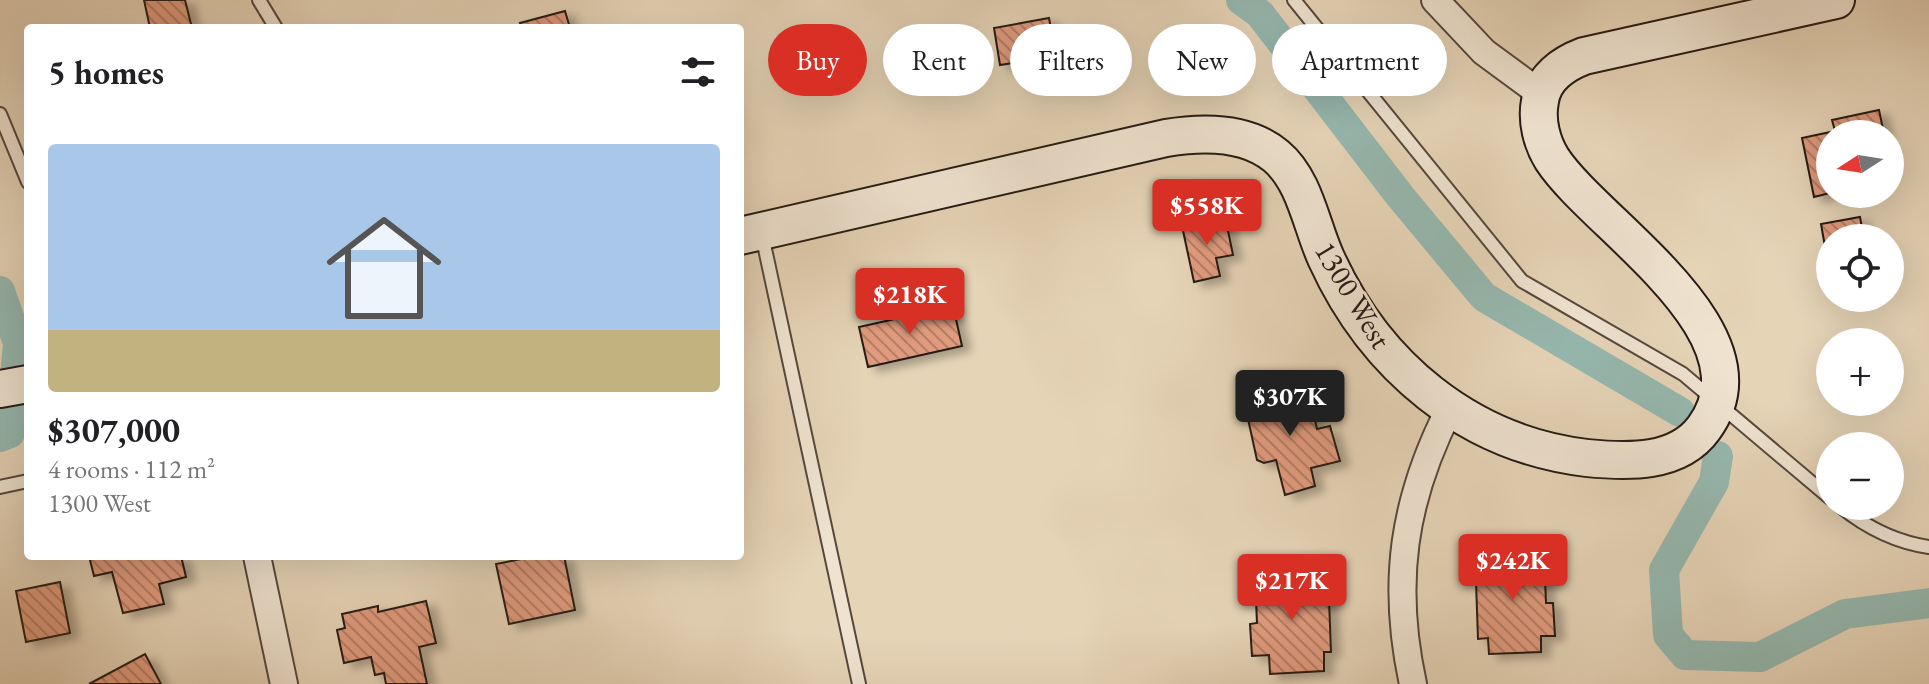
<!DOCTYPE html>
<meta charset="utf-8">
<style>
body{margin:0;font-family:"EB Garamond",serif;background:#f2f2f2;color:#202124;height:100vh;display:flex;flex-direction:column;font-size:30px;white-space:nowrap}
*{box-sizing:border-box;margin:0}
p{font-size:26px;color:#757577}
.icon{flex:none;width:44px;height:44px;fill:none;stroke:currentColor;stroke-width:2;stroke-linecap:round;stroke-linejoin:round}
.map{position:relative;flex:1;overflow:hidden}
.drawer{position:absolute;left:24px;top:24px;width:720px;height:536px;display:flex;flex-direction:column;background:#fff;border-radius:8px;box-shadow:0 8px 32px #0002}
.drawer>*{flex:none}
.banner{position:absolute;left:768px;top:24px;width:760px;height:72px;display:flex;gap:16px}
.needle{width:52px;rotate:258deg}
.tools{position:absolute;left:1816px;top:120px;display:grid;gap:16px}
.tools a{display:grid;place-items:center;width:88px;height:88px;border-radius:50%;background:#fff;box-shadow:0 8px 32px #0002;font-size:40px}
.price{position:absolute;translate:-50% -68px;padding:0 18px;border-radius:8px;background:#d93025;color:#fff;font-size:26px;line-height:52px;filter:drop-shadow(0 2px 4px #0008)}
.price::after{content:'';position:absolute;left:50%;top:48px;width:24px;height:18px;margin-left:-12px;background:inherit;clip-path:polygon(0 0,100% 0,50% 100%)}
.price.selected{background:#222;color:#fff}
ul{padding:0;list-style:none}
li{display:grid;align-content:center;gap:16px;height:424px;padding:0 24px}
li+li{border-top:2px solid #e0e0e0}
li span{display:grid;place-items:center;height:248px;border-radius:8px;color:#555}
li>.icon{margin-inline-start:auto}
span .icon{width:144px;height:144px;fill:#fffc;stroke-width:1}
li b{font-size:34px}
h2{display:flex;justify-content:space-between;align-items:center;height:96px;padding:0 24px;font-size:34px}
.chip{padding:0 28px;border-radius:36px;background:#fff;box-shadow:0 8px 32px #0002;font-size:28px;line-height:72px}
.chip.selected{background:#d93025;color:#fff}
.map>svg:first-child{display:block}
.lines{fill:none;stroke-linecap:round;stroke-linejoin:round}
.canal{stroke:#96b8af;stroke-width:30}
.building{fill:url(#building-back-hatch);stroke:#261a14;stroke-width:2;filter:url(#shadow)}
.lane-casing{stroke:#56483d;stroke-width:16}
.street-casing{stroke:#56483d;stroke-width:30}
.secondary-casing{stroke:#261a14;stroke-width:40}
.lane{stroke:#efe3d0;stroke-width:12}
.street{stroke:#efe3d0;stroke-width:26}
.secondary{stroke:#efe3d0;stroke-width:36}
.labels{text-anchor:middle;stroke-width:6;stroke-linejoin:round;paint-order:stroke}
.street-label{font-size:30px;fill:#261a14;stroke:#efe3d0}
</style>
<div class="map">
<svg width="1929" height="684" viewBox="0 0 1929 684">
<defs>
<pattern id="building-back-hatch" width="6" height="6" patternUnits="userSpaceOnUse" patternTransform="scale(2)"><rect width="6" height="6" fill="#e09b7e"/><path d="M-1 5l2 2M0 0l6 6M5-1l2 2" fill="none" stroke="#b57e66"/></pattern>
<filter id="shadow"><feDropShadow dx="9" dy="5" stdDeviation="4" flood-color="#0004"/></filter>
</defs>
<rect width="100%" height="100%" fill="#e6d4b7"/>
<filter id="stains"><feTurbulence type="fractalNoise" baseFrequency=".0025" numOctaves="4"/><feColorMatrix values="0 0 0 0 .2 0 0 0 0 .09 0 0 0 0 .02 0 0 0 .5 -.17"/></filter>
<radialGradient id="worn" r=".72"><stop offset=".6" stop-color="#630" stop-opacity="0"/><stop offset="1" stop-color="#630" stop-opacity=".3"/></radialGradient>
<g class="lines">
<g class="canal">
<polyline points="1241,0 1260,14 1400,196 1484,297 1680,412"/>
<polyline points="0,291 18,343 10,433 0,437"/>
<polyline points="1718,456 1714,482 1664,570 1668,635 1685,655 1760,657 1845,614 1929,603"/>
</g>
</g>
<g class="building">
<polygon points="144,0 185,0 192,28 150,28"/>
<polygon points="565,11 570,28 522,28 520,23"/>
<polygon points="1049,18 1056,56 1000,65 994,28"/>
<polygon points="1879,110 1884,134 1830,134 1830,193 1814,197 1802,138 1835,131 1832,120"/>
<polygon points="1225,216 1233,255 1216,258 1220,276 1194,282 1182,226"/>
<polygon points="1860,217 1864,238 1830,238 1830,258 1827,258 1821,224"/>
<polygon points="953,306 962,346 868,367 859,327"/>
<polygon points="1293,385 1296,395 1306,392 1310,407 1305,409 1307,417 1314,416 1317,429 1330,426 1340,461 1311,468 1315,486 1285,495 1276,460 1264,463 1257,460 1246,410 1251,403 1266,399 1264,393"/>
<polygon points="1539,547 1541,579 1545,579 1546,603 1553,603 1555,636 1541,636 1541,652 1489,654 1488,638 1478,639 1476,582 1483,581 1482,550"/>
<polygon points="89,556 181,556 186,577 159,584 164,604 123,613 112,572 94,576"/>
<polygon points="536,556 564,556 575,610 509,624 496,564"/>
<polygon points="1292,571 1293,574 1328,573 1331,652 1324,652 1324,671 1270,674 1269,655 1252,656 1250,624 1257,623 1255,577 1273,576 1274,572"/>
<polygon points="60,582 70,633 26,642 16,591"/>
<polygon points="426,601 436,643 419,647 427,684 386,684 384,673 375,675 371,657 344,663 337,630 345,628 342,614 378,606 378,612"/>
<polygon points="145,654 161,684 89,684"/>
</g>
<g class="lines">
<defs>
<g id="lane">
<polyline points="259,0 276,28"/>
<polyline points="1294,0 1522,281 1683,374 1830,498"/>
<polyline points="0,114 28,182"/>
<polyline points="762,235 859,684"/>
<polyline points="0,487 28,481"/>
<path d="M 1840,506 C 1867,528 1895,542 1929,547"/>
</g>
<g id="street">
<polyline points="1435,0 1484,52 1541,94"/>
<polyline points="257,556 284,684"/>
<path d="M 1413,684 C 1391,583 1403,500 1450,408"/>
</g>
<g id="secondary">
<path d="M 740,236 L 1166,138 C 1202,132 1246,131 1276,156 C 1305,180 1311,225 1326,258 C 1375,366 1468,444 1587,458 C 1628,462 1678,464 1704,428 C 1774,332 1595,225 1552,159 C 1542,143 1536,121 1540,101 C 1543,78 1563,64 1584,56 L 1836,0"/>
<polyline points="0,389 28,384"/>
</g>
</defs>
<use href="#lane" class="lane-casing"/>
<use href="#street" class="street-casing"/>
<use href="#secondary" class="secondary-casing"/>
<use href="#lane" class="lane"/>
<use href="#street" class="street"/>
<use href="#secondary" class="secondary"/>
</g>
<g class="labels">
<g class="street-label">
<text transform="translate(1353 295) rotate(59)" y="10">1300 West</text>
</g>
</g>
<rect width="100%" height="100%" filter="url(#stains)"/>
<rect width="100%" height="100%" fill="url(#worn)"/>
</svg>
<div class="tools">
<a><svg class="needle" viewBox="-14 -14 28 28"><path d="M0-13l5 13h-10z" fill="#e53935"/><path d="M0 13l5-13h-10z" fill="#757577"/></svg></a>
<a><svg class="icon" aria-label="locate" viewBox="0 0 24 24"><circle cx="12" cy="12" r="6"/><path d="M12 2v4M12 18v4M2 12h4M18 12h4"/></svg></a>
<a>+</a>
<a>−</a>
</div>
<b class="price" style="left:1207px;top:247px">$558K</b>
<b class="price" style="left:910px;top:336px">$218K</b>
<b class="price selected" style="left:1290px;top:438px">$307K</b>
<b class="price" style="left:1513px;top:602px">$242K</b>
<b class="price" style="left:1292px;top:622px">$217K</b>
<div class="banner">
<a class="chip selected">Buy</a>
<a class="chip">Rent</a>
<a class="chip">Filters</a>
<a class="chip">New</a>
<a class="chip">Apartment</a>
</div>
<section class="drawer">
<h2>5 homes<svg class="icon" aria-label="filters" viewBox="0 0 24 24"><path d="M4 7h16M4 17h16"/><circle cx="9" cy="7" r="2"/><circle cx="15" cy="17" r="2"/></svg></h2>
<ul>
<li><span style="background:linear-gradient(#a9c7e8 75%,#c2b280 0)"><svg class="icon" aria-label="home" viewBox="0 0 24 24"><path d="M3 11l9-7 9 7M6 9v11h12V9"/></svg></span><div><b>$307,000</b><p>4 rooms · 112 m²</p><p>1300 West</p></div></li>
</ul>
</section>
</div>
